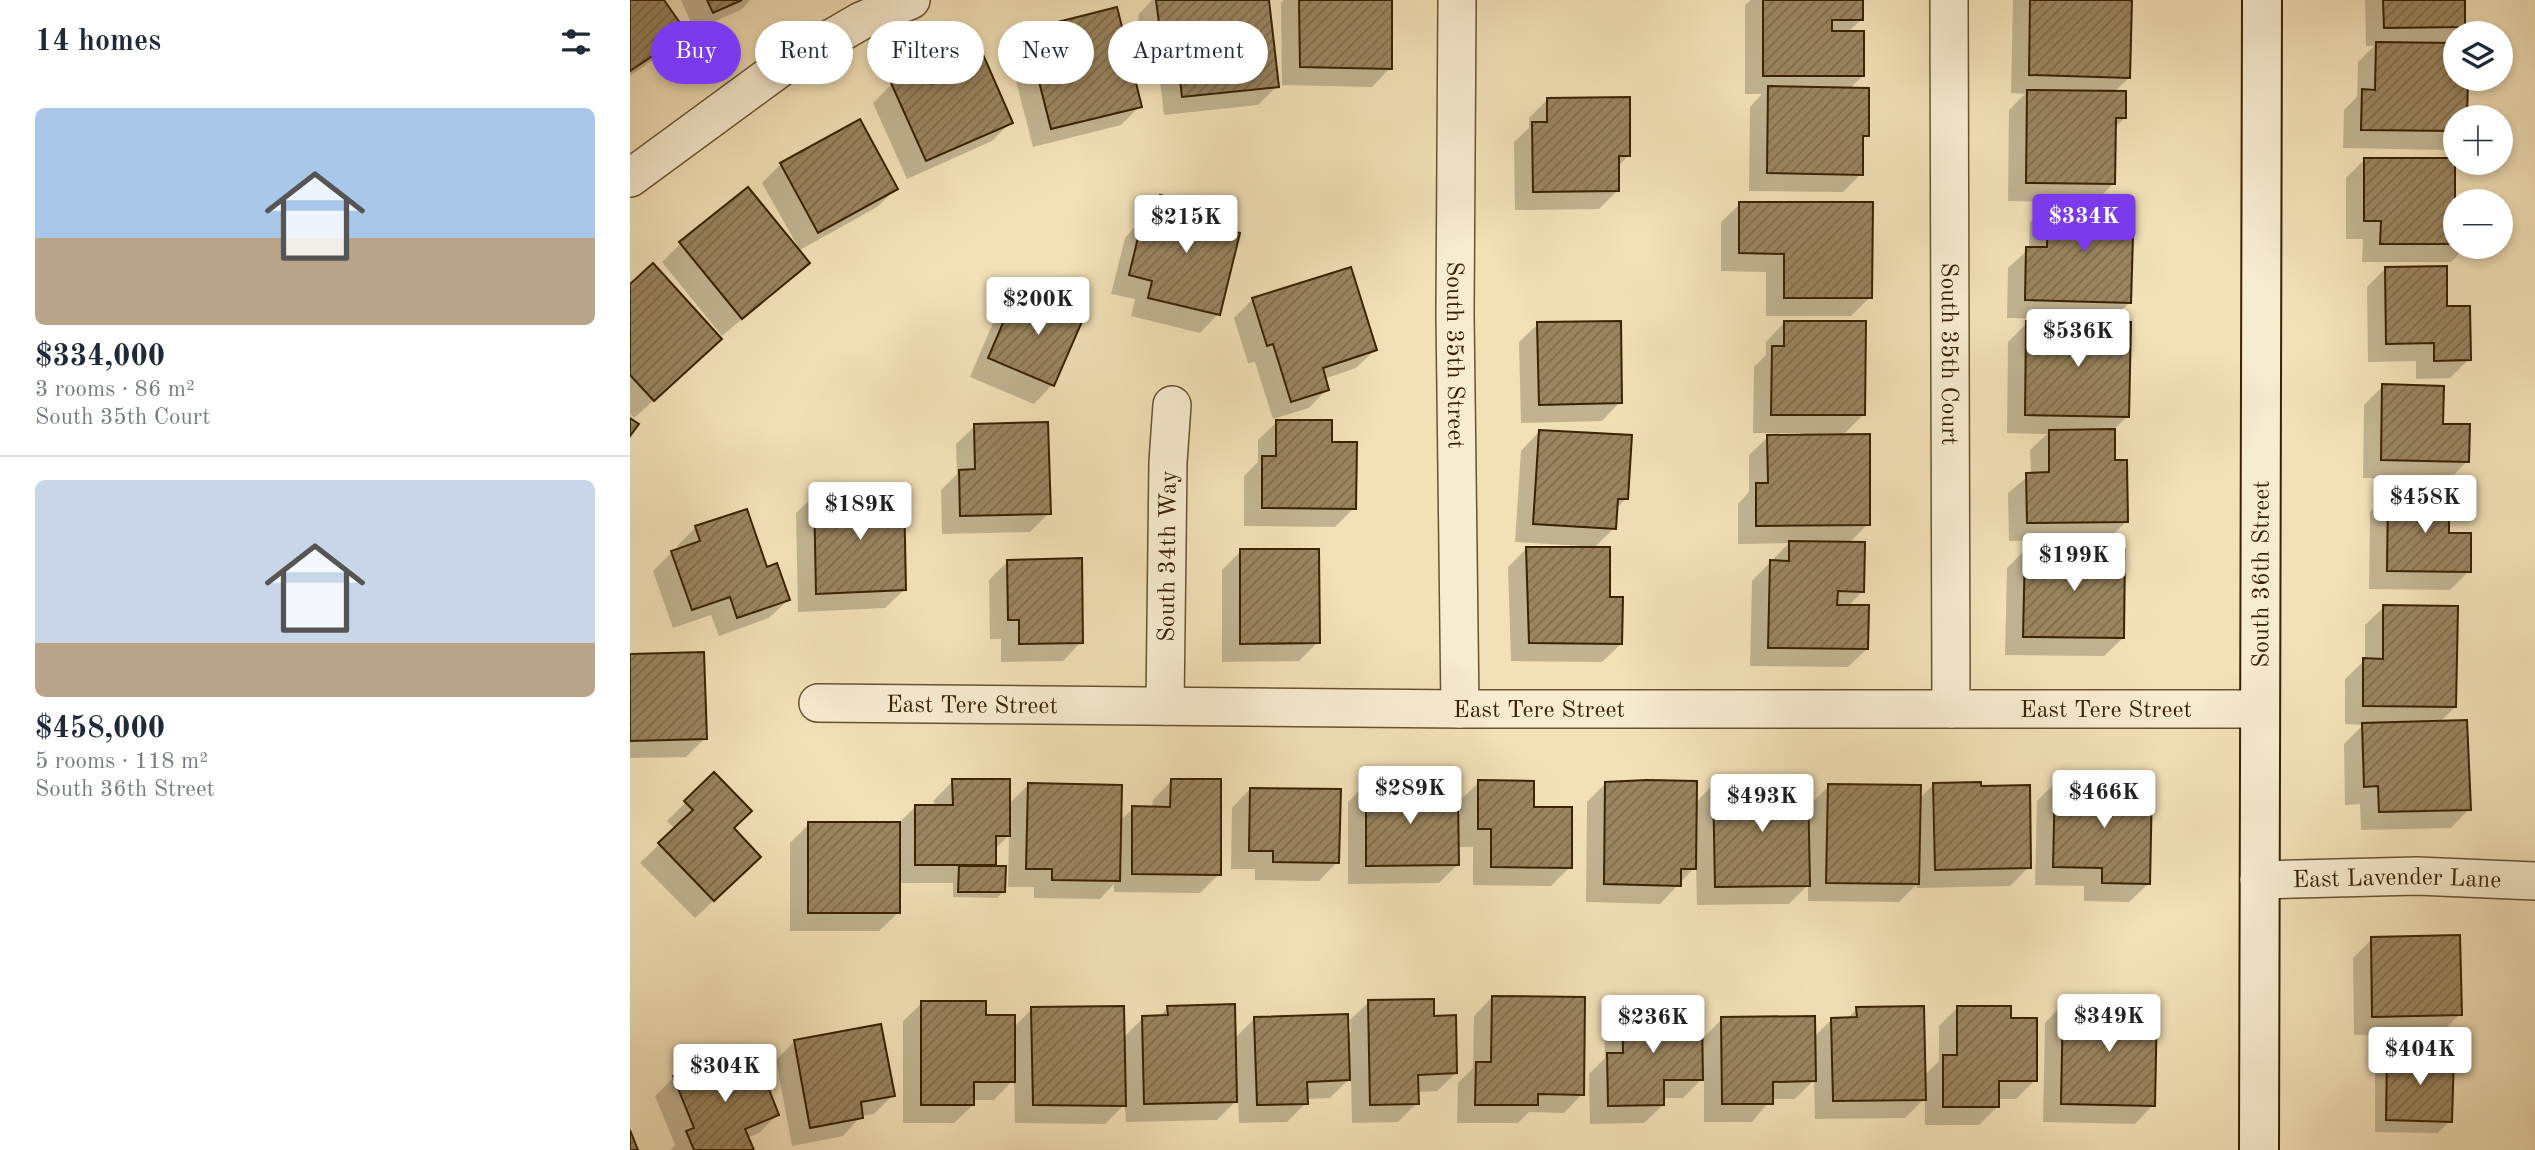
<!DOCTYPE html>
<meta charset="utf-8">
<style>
body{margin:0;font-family:"Old Standard TT",serif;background:#f6f6f7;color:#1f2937;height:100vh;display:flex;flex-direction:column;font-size:26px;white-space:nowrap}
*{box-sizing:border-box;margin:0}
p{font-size:23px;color:#747a83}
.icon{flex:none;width:38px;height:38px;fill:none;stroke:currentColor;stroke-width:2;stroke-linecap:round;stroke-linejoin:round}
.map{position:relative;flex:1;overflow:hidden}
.sheet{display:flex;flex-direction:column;background:#fff;width:630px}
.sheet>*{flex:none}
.banner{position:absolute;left:21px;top:21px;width:665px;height:63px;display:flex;gap:14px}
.buttons{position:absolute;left:1813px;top:21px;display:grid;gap:14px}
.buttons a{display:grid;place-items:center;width:70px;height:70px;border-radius:50%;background:#fff;box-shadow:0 4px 10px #0003;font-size:35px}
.price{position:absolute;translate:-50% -60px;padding:0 16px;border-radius:7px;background:#fff;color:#222;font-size:23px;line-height:46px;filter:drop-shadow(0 2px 4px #0008)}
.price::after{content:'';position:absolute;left:50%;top:42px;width:21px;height:16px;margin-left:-10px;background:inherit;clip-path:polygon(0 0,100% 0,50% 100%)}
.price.on{background:#7c3aed;color:#fff}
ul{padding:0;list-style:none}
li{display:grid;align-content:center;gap:14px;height:371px;padding:0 35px}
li+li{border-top:2px solid #e0e1e3}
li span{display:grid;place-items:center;height:217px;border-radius:10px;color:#555}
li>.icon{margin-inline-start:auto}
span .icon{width:126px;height:126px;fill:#fffc;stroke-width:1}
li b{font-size:30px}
h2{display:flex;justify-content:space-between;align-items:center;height:84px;padding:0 35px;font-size:30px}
.pill{padding:0 24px;border-radius:32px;background:#fff;box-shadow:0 4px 10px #0003;font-size:24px;line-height:63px}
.pill.on{background:#7c3aed;color:#fff}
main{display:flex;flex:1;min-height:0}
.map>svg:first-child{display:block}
.shadow{fill:#0003}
.building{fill:url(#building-hatch);stroke:#3a2202;stroke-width:2}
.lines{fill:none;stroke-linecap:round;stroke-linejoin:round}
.street-casing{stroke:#68522f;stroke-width:40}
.secondary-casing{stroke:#3a2202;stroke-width:42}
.street{stroke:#f7ebd0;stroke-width:37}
.secondary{stroke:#f7ebd0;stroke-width:38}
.labels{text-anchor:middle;stroke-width:7;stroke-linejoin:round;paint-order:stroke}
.street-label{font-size:24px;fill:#3a2202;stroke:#f7ebd0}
</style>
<main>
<section class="sheet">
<h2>14 homes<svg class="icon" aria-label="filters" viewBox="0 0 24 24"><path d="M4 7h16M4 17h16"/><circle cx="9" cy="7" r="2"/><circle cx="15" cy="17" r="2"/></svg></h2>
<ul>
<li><span style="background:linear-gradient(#a9c7e8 60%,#b9a48a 0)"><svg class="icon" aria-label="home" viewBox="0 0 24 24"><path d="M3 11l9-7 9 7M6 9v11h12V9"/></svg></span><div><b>$334,000</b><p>3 rooms · 86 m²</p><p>South 35th Court</p></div></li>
<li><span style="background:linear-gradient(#c9d6e8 75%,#b9a48a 0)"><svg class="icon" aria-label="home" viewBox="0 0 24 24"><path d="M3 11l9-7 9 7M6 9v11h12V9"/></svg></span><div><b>$458,000</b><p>5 rooms · 118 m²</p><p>South 36th Street</p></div></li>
</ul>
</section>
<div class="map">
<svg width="1905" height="1150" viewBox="0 0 1905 1150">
<defs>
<pattern id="building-hatch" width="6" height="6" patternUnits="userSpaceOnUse" patternTransform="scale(1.75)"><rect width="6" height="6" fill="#9a8560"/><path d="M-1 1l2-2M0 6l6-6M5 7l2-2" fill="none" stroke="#7f6c4d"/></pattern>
</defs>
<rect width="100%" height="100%" fill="#f2e0b7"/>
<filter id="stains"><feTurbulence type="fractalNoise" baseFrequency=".00286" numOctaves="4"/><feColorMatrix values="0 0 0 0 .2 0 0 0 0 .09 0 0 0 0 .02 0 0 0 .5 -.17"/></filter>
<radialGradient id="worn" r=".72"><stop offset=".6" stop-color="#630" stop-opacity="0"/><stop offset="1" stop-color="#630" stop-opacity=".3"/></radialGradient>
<g class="shadow">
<polygon points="0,0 32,0 55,33 36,51 0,76"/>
<polygon points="51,0 120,0 111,10 64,30"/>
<polygon points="522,0 637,0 647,86 628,105 534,115 527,54 513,55 508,15"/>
<polygon points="654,0 760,0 760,68 742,87 652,85 651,3"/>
<polygon points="1121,0 1231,0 1231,20 1218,32 1233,76 1219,89 1237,135 1232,140 1231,174 1213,192 1119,191 1120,107 1132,94 1115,94 1115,5"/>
<polygon points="1383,0 1501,0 1499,78 1483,93 1495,118 1484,128 1483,184 1463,204 1500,302 1478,324 1498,416 1483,430 1483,462 1496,522 1477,540 1379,541 1378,493 1401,474 1400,450 1417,434 1377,433 1378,342 1397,323 1467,324 1467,320 1377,318 1378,268 1399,249 1400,222 1420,202 1378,201 1379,110 1395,94 1381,93"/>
<polygon points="1735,0 1833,0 1833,26 1816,44 1825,44 1825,79 1836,79 1836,117 1825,117 1825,141 1817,150 1713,148 1714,110 1727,97 1728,62 1744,46 1736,46"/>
<polygon points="397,32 510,106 491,125 403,147 378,50"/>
<polygon points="311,61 381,122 362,141 277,179 243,103 262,84 296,77"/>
<polygon points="917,100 999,155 987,167 987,191 969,209 885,210 884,142 899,128 899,118"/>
<polygon points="1735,159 1825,208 1825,247 1836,247 1821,262 1732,262 1733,239 1716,239 1716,178"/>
<polygon points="151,164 266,189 247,207 168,251 178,263 92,336 32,262 51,243 168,247 132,183"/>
<polygon points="531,197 588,314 570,333 501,316 505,299 481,294 495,238"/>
<polygon points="1110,204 1240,297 1221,316 1136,316 1136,272 1091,271 1091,222"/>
<polygon points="1756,268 1816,308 1839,359 1820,378 1786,379 1786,361 1738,362 1737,287"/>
<polygon points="720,269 745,350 726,368 694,379 697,389 679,408 643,419 625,362 618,363 604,318 622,300"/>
<polygon points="0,287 71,358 4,418 0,414"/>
<polygon points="405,290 422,385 404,404 340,377 362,325 381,307 386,309"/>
<polygon points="1154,323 1234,414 1212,436 1238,524 1218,544 1233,591 1217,607 1237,649 1218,667 1120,666 1122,581 1159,543 1108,544 1108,504 1119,492 1119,455 1138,437 1171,436 1171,433 1123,433 1124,367 1136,355 1136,342"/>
<polygon points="908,324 990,402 972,421 891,423 889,342"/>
<polygon points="1753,386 1811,426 1837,461 1819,480 1733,478 1734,405"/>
<polygon points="647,422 700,444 724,508 705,527 614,526 614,476 628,462 628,440"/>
<polygon points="345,426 419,513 400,532 312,534 311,490 327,474 326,444"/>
<polygon points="909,432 996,499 985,509 984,528 963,549 991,644 972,662 881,661 878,567 896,549 951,549 951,546 885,542 891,451"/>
<polygon points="1759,493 1817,535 1839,571 1820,590 1739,589 1740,512"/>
<polygon points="185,495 274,590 255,608 168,612 166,513"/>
<polygon points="66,527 135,569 158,600 139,618 89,636 81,615 43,628 23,571 42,552 49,550 47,546"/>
<polygon points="1396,549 1493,638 1474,656 1375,655 1377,568"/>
<polygon points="611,551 688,642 669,661 592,662 592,570"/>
<polygon points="378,561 451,642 433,661 371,662 371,639 360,639 359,580"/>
<polygon points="1754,607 1825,707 1809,723 1839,809 1821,828 1731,830 1730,804 1715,805 1714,744 1733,725 1715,724 1715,679 1735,660 1735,625"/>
<polygon points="0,655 75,738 56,757 0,758"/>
<polygon points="84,774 102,829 110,876 65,918 10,863 45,829 37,821"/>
<polygon points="323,781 378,805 398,785 489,822 503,808 522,808 523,800 541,781 589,874 570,893 484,892 484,884 470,899 404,898 404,887 378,887 379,835 364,850 364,864 360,868 373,892 367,898 323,897 323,883 268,883 268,913 249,931 160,931 160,843 179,824 268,824 285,807 304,807 304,800"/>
<polygon points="849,782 903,808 940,867 921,886 843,885 843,847 827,847 828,864 809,883 718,884 718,802 737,783 830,814 830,800"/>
<polygon points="1426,782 1518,884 1499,902 1454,901 1454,886 1405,885 1407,801"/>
<polygon points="976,783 1065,803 1084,784 1177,807 1199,786 1289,799 1303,785 1399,867 1380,886 1287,888 1286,885 1269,902 1178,901 1178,885 1159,904 1067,905 1066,866 1030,904 956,902 957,802"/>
<polygon points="620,789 707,862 689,881 625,880 625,869 601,869 602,808"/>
<polygon points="1742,939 1830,1014 1811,1033 1724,1035 1723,958"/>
<polygon points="862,997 952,1094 934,1113 899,1112 888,1123 827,1123 828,1083 843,1068 844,1016"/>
<polygon points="739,1002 802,1018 826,1073 807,1091 787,1092 787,1103 768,1122 722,1123 721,1077 700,1098 676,1099 676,1103 657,1122 609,1123 608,1099 587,1120 496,1122 495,1104 475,1124 385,1123 384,1079 364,1100 343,1100 343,1105 324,1123 273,1123 273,1021 292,1003 354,1017 383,1028 402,1009 493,1038 513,1018 528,1017 538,1008 604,1039 625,1018 721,1032 720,1020"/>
<polygon points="1433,1004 1523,1105 1505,1124 1413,1122 1415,1023"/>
<polygon points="993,1006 1041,1021 1071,1040 1092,1019 1183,1038 1202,1019 1217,1019 1227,1009 1294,1076 1309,1061 1309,1026 1328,1007 1379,1020 1405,1080 1386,1099 1368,1099 1368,1106 1349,1125 1295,1125 1295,1098 1275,1118 1185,1119 1184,1080 1165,1099 1141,1099 1122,1122 1074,1122 1074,1077 1053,1098 1032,1098 1033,1105 1014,1123 960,1124 959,1074 975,1058 974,1025"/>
<polygon points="165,1041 263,1095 244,1114 231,1116 213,1136 162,1146 146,1060"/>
<polygon points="1758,1055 1820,1121 1808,1133 1745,1132 1745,1067"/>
<polygon points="92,1071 147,1115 129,1133 117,1138 122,1150 40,1150 45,1145 25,1096 44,1077"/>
</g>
<g class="building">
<polygon points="0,0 34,0 57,33 0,71"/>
<polygon points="77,0 112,0 83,13"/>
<polygon points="526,0 639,0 649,87 552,97 545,36 531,38"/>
<polygon points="669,0 762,0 762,69 670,67"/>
<polygon points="1133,0 1233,0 1233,20 1202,20 1202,31 1234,31 1234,76 1133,76"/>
<polygon points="1400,0 1502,0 1500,78 1399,75"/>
<polygon points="1753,0 1835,0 1835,27 1754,28"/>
<polygon points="487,7 512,107 421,129 396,30"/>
<polygon points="1746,42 1825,43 1825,79 1838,79 1837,117 1825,117 1825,131 1731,130 1732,89 1745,90"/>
<polygon points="348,43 383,123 296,161 261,83 294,68 301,84 318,76 310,60"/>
<polygon points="1138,86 1239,88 1239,136 1233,136 1233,175 1137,173"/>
<polygon points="1397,90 1496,91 1496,118 1486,118 1485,184 1396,183"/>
<polygon points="1000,97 1000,156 989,156 989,191 903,192 902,122 917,122 917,98"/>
<polygon points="230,119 268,189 188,233 150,163"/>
<polygon points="1734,158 1825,158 1825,244 1750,244 1751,221 1734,221"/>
<polygon points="118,187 180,263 112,319 49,242"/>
<polygon points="530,195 594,210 590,228 610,233 590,315 518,298 522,281 499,275 513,217 524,220"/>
<polygon points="1418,201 1504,203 1501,303 1395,300 1396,247 1417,247"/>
<polygon points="1109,202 1243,202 1242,298 1154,298 1154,254 1109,253"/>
<polygon points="23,263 92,339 24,401 0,375 0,284"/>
<polygon points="1817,266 1817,306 1840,306 1841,360 1804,361 1804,343 1756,344 1755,267"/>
<polygon points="721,267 747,350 693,368 699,390 661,402 643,344 637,346 622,298"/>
<polygon points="405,288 457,310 424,386 358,358 381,304 395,311"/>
<polygon points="991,321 992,403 909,405 907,322"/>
<polygon points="1154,321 1236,321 1235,415 1141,415 1142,346 1154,346"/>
<polygon points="1396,321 1501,322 1499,417 1395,415"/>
<polygon points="1752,384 1814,386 1813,424 1840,424 1839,462 1751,460"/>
<polygon points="0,418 9,424 0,436"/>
<polygon points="646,420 702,420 702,442 727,442 726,509 632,508 632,456 646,456"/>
<polygon points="418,422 421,514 330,516 329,470 345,469 344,424"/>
<polygon points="1485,429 1485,460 1497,460 1498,522 1397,523 1396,473 1419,472 1419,430"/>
<polygon points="909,430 1002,435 998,499 988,499 986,529 903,524"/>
<polygon points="1240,434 1240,525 1126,526 1126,483 1138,483 1137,435"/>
<polygon points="274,491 276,590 186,594 184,493"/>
<polygon points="1758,492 1819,492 1819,533 1841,533 1841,572 1757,571"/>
<polygon points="117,509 137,567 147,563 160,600 107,618 100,597 62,610 41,551 70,541 65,526"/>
<polygon points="1159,541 1235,542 1234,592 1208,591 1207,605 1239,605 1238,649 1138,648 1140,560 1159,561"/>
<polygon points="896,547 980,547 980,597 993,597 992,644 899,643"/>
<polygon points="1395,547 1495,549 1494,638 1393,637"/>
<polygon points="610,549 689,549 690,643 610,644"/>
<polygon points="452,558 453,643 389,644 389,620 378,620 377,560"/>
<polygon points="1753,605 1828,606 1826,707 1733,706 1733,658 1753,659"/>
<polygon points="74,652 77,739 0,741 0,654"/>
<polygon points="1837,720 1841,810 1749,812 1748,786 1734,787 1732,723"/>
<polygon points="84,772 122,811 104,828 131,857 84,901 28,843 63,810 54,801"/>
<polygon points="322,779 380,779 380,836 366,836 366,865 285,865 285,805 323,805"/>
<polygon points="541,779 591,779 591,875 502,874 502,806 540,807"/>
<polygon points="848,780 904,781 904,807 942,807 942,868 861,867 861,829 848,829"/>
<polygon points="1017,780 1067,781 1066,869 1051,869 1051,886 974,884 975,782"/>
<polygon points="736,781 792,781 792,797 828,797 829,865 736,866"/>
<polygon points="1178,781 1180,886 1085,887 1083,782"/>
<polygon points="1425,781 1522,785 1520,884 1472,883 1472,868 1423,867"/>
<polygon points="1351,782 1351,786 1400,785 1401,868 1305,870 1303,783"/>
<polygon points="398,783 492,785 490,881 422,880 422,869 396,869"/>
<polygon points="1198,784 1291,785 1289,884 1196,883"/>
<polygon points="620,788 711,789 709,863 643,862 643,851 619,851"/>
<rect x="178" y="822" width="92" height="91"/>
<polygon points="329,866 376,866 375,892 328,892"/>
<polygon points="1830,935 1832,1015 1742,1017 1741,937"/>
<polygon points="862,996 955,997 954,1095 908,1094 908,1105 845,1105 846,1062 861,1062"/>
<polygon points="804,999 804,1016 826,1015 827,1073 788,1075 789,1104 740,1105 738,1000"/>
<polygon points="291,1001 356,1001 356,1015 385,1015 385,1082 344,1082 344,1105 291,1105"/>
<polygon points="1433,1002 1527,1004 1525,1106 1431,1104"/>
<polygon points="605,1004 607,1102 514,1104 512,1016 538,1015 537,1006"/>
<polygon points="992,1004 1043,1004 1043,1019 1072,1019 1073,1080 1034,1080 1034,1105 978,1106 977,1053 993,1053"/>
<polygon points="494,1006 496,1106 403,1105 401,1007"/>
<polygon points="1294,1006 1296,1100 1203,1101 1201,1018 1227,1017 1226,1007"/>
<polygon points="1327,1006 1381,1006 1381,1018 1407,1018 1407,1081 1369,1081 1369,1107 1313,1107 1313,1055 1327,1055"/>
<polygon points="718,1014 720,1080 677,1082 678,1104 627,1105 624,1017"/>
<polygon points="1185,1016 1186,1081 1143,1082 1143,1104 1092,1104 1091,1017"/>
<polygon points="251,1024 265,1096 231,1102 233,1118 180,1128 164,1040"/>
<polygon points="1757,1053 1824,1054 1822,1122 1756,1120"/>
<polygon points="126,1056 149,1115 115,1129 124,1150 64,1150 56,1131 64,1128 43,1076 89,1058 93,1069"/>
<polygon points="0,1130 8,1150 0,1150"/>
</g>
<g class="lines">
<defs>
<g id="street">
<path id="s1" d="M 827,0 L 825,314 L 830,709"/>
<path id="s2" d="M 1319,0 L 1321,709"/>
<polyline points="0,178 150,68 231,21 281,0"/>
<path id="s3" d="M 188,703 L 830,709 L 1630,709"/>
<path id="s4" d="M 535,706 L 538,462 L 542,405"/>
<path id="s5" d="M 1629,880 L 1787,876 L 1905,881"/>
</g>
<g id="secondary">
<path id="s6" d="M 1629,1150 L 1632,0"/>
</g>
</defs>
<use href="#street" class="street-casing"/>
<use href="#secondary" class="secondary-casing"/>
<use href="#street" class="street"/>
<use href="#secondary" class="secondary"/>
</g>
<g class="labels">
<g class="street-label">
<text dy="8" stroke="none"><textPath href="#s2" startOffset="354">South 35th Court</textPath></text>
<text dy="8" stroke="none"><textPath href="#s1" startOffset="355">South 35th Street</textPath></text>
<text dy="8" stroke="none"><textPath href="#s4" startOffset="150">South 34th Way</textPath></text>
<text dy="8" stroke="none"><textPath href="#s6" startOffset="576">South 36th Street</textPath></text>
<text dy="8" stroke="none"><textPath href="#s3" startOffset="154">East Tere Street</textPath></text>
<text dy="8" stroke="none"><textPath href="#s3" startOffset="721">East Tere Street</textPath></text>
<text dy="8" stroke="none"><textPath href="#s3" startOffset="1288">East Tere Street</textPath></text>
<text dy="8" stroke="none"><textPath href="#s5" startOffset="138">East Lavender Lane</textPath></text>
</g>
</g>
<rect width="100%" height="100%" filter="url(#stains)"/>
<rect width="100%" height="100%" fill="url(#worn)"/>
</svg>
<div class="buttons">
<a><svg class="icon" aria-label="layers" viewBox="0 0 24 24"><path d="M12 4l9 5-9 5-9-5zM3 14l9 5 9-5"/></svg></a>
<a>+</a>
<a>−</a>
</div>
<b class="price on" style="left:1454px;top:254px">$334K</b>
<b class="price" style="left:556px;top:255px">$215K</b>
<b class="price" style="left:408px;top:337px">$200K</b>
<b class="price" style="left:1448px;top:369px">$536K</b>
<b class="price" style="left:1795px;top:535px">$458K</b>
<b class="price" style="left:230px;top:542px">$189K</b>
<b class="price" style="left:1444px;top:593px">$199K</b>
<b class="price" style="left:780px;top:826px">$289K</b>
<b class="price" style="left:1474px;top:830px">$466K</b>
<b class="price" style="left:1132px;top:834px">$493K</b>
<b class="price" style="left:1479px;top:1054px">$349K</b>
<b class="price" style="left:1023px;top:1055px">$236K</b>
<b class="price" style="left:1790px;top:1087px">$404K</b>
<b class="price" style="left:95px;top:1104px">$304K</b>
<div class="banner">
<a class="pill on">Buy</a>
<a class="pill">Rent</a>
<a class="pill">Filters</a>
<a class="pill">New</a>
<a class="pill">Apartment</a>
</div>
</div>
</main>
